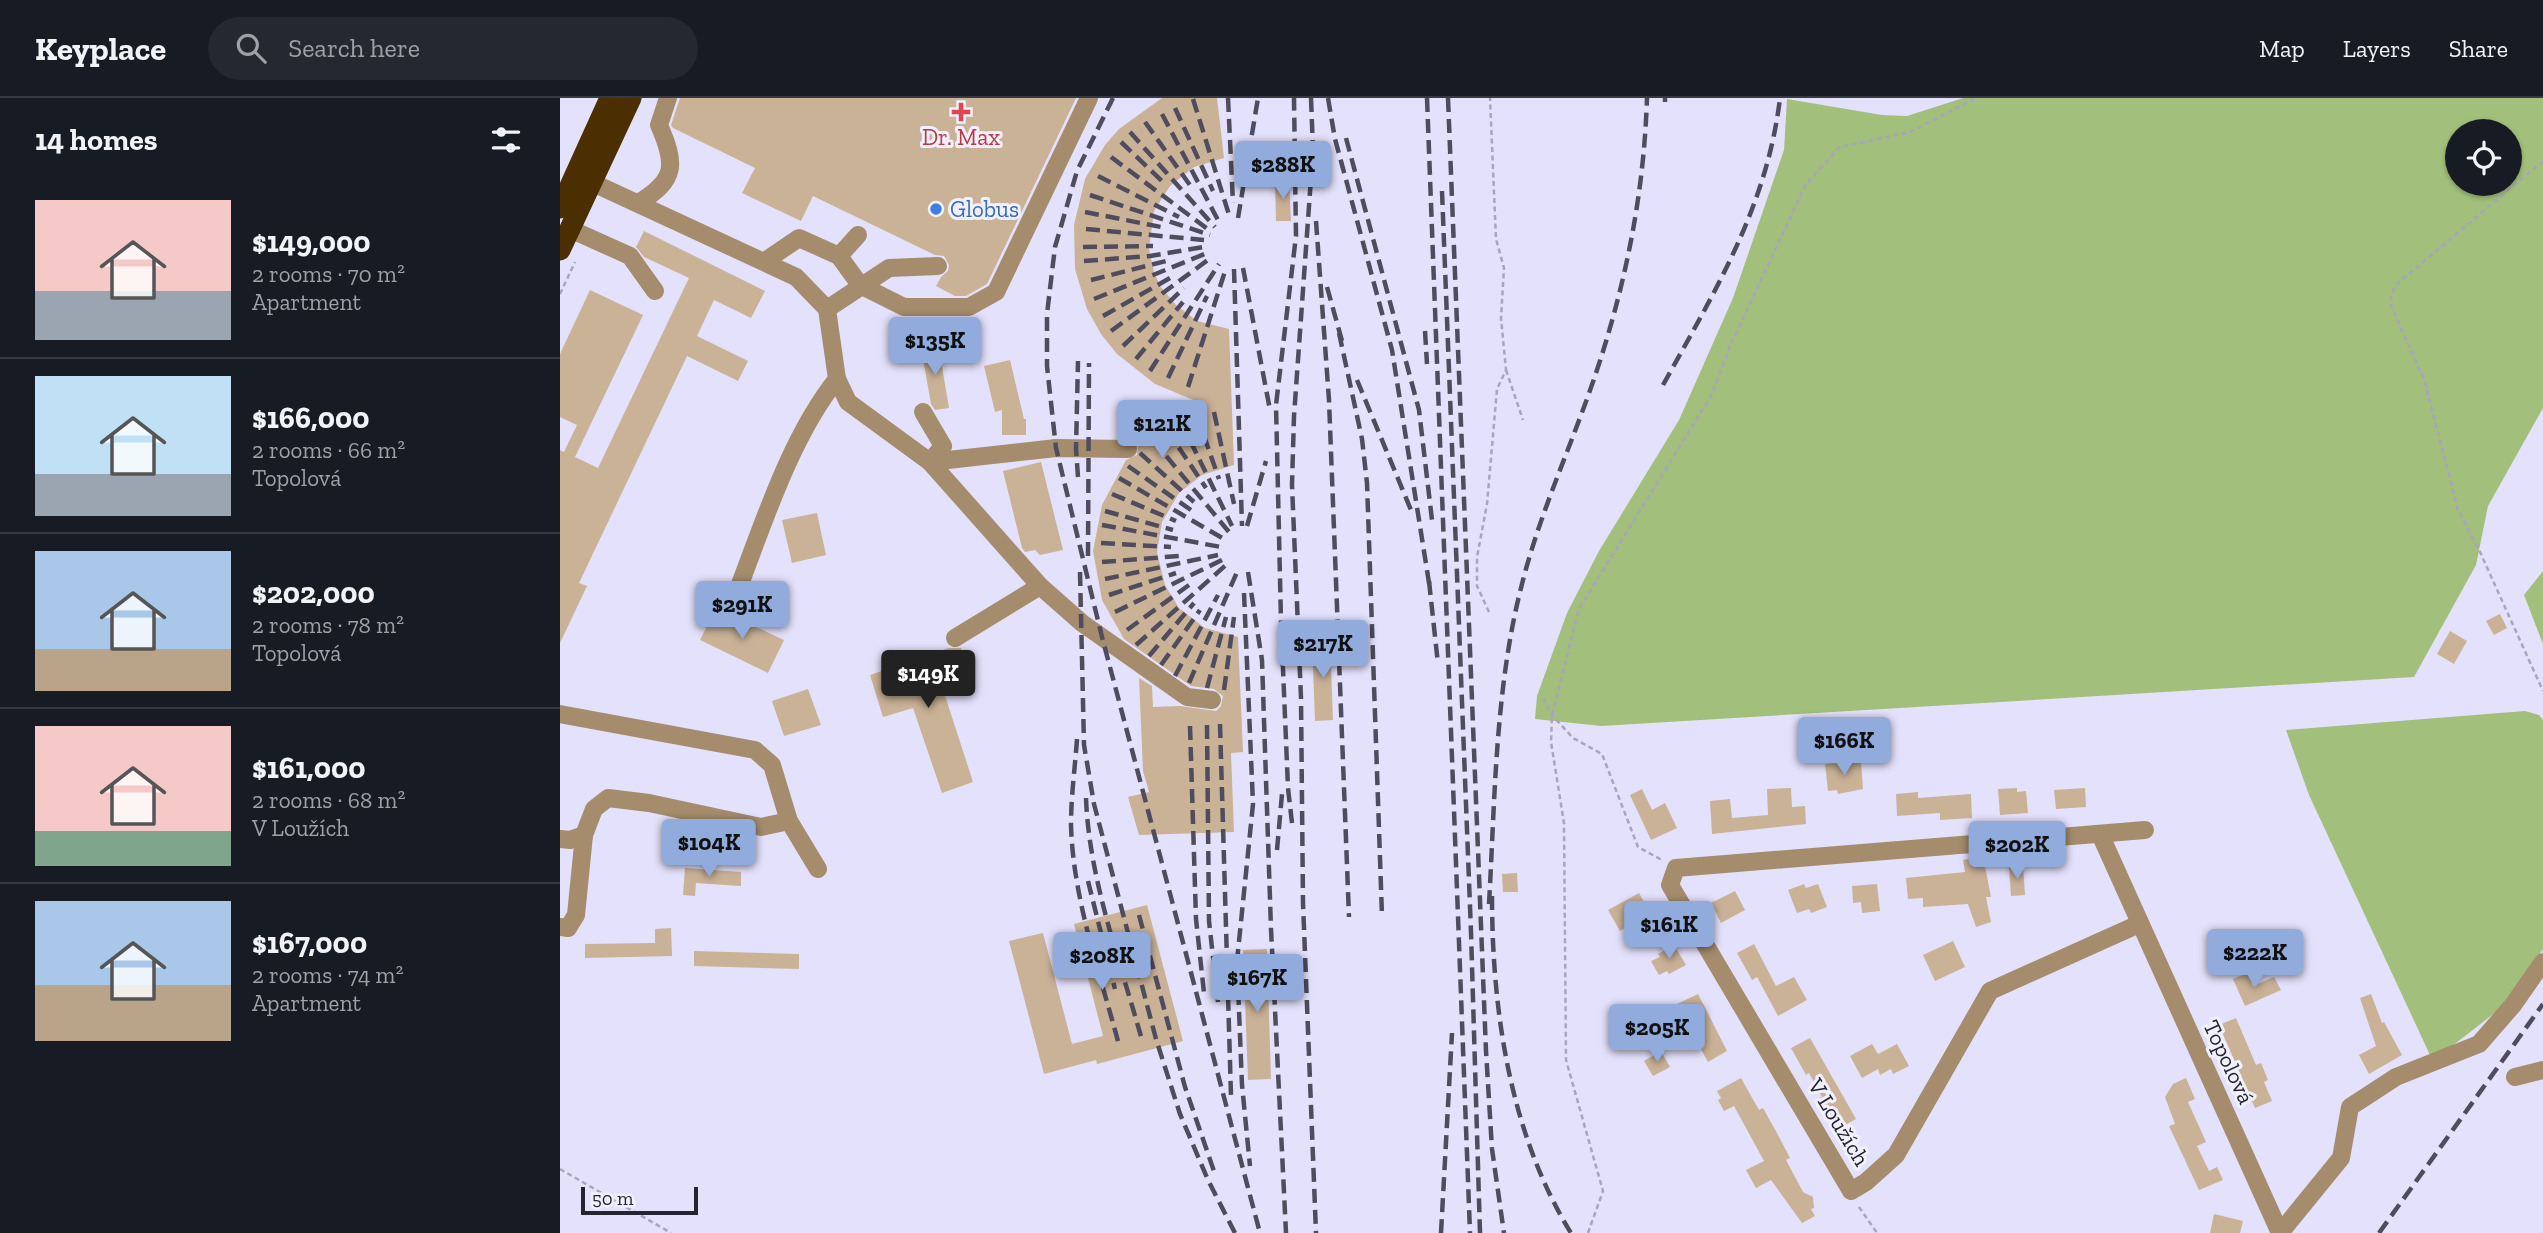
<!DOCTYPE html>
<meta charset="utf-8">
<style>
body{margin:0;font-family:"Zilla Slab",serif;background:#242831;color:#f1f3f6;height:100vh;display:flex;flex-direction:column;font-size:26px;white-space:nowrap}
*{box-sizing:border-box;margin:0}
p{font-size:23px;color:#9ea1a6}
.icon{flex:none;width:38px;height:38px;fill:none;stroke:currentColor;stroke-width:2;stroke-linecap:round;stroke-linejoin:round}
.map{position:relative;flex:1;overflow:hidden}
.details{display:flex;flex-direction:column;background:#171b24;width:560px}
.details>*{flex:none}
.fabs{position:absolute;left:1885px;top:21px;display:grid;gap:14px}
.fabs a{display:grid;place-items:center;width:77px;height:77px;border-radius:50%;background:#171b24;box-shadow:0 2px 5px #0004;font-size:35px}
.scale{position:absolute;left:21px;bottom:18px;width:117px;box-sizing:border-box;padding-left:7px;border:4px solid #262431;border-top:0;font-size:19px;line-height:24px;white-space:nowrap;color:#262431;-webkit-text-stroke:5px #f1f0fe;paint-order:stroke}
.price{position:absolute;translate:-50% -60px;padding:0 16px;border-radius:7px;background:#91abdd;color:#111;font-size:23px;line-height:46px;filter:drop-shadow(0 2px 4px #0008)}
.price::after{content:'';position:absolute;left:50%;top:42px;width:21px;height:16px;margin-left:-10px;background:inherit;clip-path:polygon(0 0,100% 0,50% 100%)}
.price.selected{background:#222;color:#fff}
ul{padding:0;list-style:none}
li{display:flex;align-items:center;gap:21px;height:175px;padding:0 35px}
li+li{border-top:2px solid #363941}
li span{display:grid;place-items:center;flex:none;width:196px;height:140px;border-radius:0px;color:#555}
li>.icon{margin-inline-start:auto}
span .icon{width:84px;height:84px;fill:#fffc;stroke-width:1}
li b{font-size:30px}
h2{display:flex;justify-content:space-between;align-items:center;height:84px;padding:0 35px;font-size:30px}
header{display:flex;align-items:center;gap:42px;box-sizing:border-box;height:98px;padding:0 35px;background:#171b24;border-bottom:2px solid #363941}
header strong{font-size:33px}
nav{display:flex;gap:38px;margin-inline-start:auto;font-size:24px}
.search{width:490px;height:63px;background:#242831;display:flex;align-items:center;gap:18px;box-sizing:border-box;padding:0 24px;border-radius:38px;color:#9ea1a6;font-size:26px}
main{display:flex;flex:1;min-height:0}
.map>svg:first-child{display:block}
.green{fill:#a2c07b;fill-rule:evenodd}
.building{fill:#cab297}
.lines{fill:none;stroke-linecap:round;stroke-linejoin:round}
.path{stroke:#a8a5bc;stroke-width:2.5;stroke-dasharray:5 3.5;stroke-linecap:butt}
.minor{stroke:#a58c6c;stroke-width:18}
.highway{stroke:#4b2f00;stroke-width:21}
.rail{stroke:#4f4d5d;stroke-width:4.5;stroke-dasharray:14 7;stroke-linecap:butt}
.health-dot{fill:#e0444e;stroke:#f1f0fe;stroke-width:2.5}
.shop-dot{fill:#3f7fe0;stroke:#f1f0fe;stroke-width:2.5}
.labels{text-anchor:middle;stroke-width:6;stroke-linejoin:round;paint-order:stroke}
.health-label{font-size:23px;fill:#be3a42;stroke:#f1f0fe}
.shop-label{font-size:23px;fill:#366cbe;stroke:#f1f0fe;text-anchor:start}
.street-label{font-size:23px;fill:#262431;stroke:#f1f0fe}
</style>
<header>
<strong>Keyplace</strong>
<div class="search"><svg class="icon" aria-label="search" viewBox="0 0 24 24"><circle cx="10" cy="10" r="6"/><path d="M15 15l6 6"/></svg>Search here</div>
<nav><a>Map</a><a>Layers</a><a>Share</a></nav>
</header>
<main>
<section class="details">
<h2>14 homes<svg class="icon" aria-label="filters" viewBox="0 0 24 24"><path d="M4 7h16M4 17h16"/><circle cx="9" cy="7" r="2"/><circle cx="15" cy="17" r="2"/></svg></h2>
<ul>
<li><span style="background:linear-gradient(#f6c9c9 65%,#9aa5b1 0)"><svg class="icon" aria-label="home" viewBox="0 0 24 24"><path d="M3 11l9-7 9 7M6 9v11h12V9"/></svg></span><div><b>$149,000</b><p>2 rooms · 70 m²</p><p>Apartment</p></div></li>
<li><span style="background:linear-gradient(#bfe0f5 70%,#9aa5b1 0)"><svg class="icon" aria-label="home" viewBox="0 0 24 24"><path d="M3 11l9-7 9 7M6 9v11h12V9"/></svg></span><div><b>$166,000</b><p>2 rooms · 66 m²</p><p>Topolová</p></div></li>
<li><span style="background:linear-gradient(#a9c7e8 70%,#b9a48a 0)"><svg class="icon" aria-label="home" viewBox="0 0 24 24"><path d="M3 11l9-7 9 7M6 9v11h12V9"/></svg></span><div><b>$202,000</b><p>2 rooms · 78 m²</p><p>Topolová</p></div></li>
<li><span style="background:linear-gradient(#f6c9c9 75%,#7fa58c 0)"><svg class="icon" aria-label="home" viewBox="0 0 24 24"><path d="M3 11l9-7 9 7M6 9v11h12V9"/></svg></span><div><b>$161,000</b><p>2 rooms · 68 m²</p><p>V Loužích</p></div></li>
<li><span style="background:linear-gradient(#a9c7e8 60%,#b9a48a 0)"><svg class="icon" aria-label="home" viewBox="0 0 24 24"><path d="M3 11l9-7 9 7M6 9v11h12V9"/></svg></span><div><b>$167,000</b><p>2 rooms · 74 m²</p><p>Apartment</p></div></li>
</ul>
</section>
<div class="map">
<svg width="1983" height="1135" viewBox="0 0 1983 1135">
<rect width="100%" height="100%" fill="#e4e1fc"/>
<g class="green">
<path d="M 1403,0 L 1983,0 L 1983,310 L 1928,408 L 1916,467 L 1854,579 L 1041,628 L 975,621 L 977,598 L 1007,515 L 1039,453 L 1119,322 L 1173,200 L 1224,52 L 1227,1 L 1322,17 L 1347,18 ZM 1897,33 L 1950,33 L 1950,86 L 1897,86 Z"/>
<polygon points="1983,473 1983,546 1964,497"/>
<polygon points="1965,613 1979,617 1983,622 1983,851 1950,903 1887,952 1870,957 1749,697 1726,632"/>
</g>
<g class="building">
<polygon points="120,0 516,0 427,186 406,198 395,198 376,188 381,179 388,173 389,167 384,158 375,157 253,98 241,123 182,95 195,70 113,30 111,27"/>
<polygon points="602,0 657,0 664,60 634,69 610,88 594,113 589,151 594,174 600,188 616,207 637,223 669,231 674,367 642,377 619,395 602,424 597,454 605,487 619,510 645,530 678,539 683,654 671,655 674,734 579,737 568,699 589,694 583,673 579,580 592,588 593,609 620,608 656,613 661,608 663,598 654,591 631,588 564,541 542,502 533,453 542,407 566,362 577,357 578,347 593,334 643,306 595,286 557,256 541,236 527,211 515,171 514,127 525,81 545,47 559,31"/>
<polygon points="729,83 731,123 716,123 715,84"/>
<polygon points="84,133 205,193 191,220 154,202 137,238 188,263 178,283 127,258 19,485 27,488 0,545 0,352 4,354 17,327 0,319 0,256 30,192 83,217 15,359 38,370 129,180 84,159 76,149"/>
<polygon points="378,245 389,310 375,312 371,306 361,249"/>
<polygon points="450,262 464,321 466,321 466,337 442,337 442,312 435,314 424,268"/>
<polygon points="481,364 503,452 480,457 475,452 465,454 462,450 443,373"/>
<polygon points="257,415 266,457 232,465 222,422"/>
<polygon points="156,510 166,520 177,520 224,542 208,575 140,542"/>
<polygon points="1940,516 1947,530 1934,537 1926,523"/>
<polygon points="1890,533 1907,543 1894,566 1877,556"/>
<polygon points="770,541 773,622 755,623 752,542"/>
<polygon points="389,550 401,550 407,569 379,579 413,684 382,695 353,610 323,619 310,577"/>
<polygon points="248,591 261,627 224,638 212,603"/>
<polygon points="1301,663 1303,691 1278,696 1277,692 1268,693 1265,666"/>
<polygon points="1231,690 1232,709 1245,708 1246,726 1152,736 1150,703 1170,701 1172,720 1208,717 1207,691"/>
<polygon points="1457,690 1457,694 1466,693 1468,715 1440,717 1438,691"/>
<polygon points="1525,690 1526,709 1496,711 1494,692"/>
<polygon points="1082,691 1092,712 1105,705 1117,730 1091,742 1070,697"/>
<polygon points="1358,694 1358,700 1411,696 1412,720 1380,722 1380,715 1337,718 1336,696"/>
<polygon points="1423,758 1431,799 1426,799 1431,824 1416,829 1408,806 1363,809 1363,800 1348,801 1346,780 1405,774 1403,762"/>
<polygon points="1463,768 1465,797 1451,798 1449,769"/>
<polygon points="125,770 181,774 181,788 136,785 135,798 123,797"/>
<polygon points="957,775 958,794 943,794 942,776"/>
<polygon points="1244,786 1246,790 1258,786 1267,809 1251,815 1249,811 1237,815 1228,792"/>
<polygon points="1317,786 1320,813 1302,815 1301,804 1293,805 1292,788"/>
<polygon points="1175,793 1185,812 1161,825 1151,805"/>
<polygon points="1079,795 1094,822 1076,832 1073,826 1060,833 1048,812"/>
<polygon points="587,807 623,943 537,966 536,962 484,976 449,843 483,835 512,946 543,938 514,826"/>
<polygon points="111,830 112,858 25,860 25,846 95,845 95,831"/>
<polygon points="1393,843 1405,869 1375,883 1363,857"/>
<polygon points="1194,846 1216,888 1234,879 1247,902 1218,918 1197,879 1192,882 1177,855"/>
<polygon points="1114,847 1126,867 1109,876 1107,873 1099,877 1091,863 1100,859 1098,856"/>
<polygon points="707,851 711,981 688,982 683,852"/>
<polygon points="134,853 239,856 239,871 134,868"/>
<polygon points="1687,875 1693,888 1714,879 1721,892 1685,908 1673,881"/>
<polygon points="1138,896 1167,953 1148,964 1127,926 1124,928 1113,908"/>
<polygon points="1811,896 1822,925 1824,924 1842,957 1809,976 1799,957 1816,948 1800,900"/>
<polygon points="1676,920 1696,967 1701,965 1708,982 1704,984 1712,1003 1695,1010 1659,927"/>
<polygon points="1250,940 1296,1021 1275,1032 1258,1001 1262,999 1249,975 1246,977 1231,950"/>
<polygon points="1312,946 1318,956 1337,946 1349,968 1333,976 1331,971 1320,977 1318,971 1302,980 1290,958"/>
<polygon points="1101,953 1110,969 1093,978 1084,963"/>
<polygon points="1181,980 1199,1012 1203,1010 1218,1037 1230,1060 1226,1062 1243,1094 1253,1099 1254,1110 1251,1111 1255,1118 1242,1125 1211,1082 1196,1090 1186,1072 1204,1063 1174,1008 1164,1013 1158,1002 1161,1000 1157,993"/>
<polygon points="1626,980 1635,1001 1628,1004 1646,1044 1637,1048 1649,1073 1657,1069 1663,1082 1639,1092 1609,1028 1615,1026 1605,999 1613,986"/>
<polygon points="1654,1116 1683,1123 1680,1135 1650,1135"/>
</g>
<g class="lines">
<g class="path">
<polyline points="1983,63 1838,185 1831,196 1831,208 1864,281 1898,412 1920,454 1983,593"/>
<polyline points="0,196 15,164"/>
<polyline points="946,272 963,322"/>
<polyline points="929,514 917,488 917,459 927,406 937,291 946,272 941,220 944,170 936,141 930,0"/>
<polyline points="983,600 992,617 1013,640 1042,656 1078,749 1102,762"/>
<polyline points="0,1071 111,1135"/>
<polyline points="1299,1109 1317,1135"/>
<polyline points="1028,1135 1043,1093 1006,962 1004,725 991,644 992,617 1019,511 1151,298 1171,246 1246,86 1280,49 1350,34 1416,0"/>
</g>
<g class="minor">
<path d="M 31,84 L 236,179 L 267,211 L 277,281 C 228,342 200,436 171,510"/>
<path d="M 78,105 C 117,82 116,66 99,27 L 108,0"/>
<polyline points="10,131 70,158 95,193"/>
<polyline points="279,158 298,137"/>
<polyline points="205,163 239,140 279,158 300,187 344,209 409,209 436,194 529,0"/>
<polyline points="267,211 329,170 378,168"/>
<polyline points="277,281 288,304 370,364 480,488 522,525 627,599 652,602"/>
<polyline points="363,314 383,348 370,364"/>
<polyline points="370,364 496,350 568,351"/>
<polyline points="395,540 480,488"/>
<polyline points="0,616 195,652 212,667 229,723 258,771"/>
<polyline points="1540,736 1720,1135"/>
<polyline points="0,741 10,742 24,737 34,711 48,700 89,705 201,729 229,723"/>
<polyline points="1579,826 1430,893 1336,1057 1306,1084 1291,1093 1110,787 1116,770 1585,732"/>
<polyline points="0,829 8,830 16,817 24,737"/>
<polyline points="1955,979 1983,972"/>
<polyline points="1720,1135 1781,1060 1790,1009 1836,979 1919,946 1953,907 1983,864"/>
</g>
<g class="highway">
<polyline points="0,110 50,0"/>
<polyline points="0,152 71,0"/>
</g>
<g class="rail">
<polyline points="553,0 517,73 495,149 487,216 487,268 496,350 542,539 700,1135"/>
<polyline points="668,0 673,105"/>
<polyline points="751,0 753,52 734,318 732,387 741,600 743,805 756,1135"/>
<polyline points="768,0 775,41 832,252 870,491"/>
<polyline points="867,0 910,1135"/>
<polyline points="888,0 926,953 932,1051 944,1135"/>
<polyline points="633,1 670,120"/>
<polyline points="1105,4 1105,0"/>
<polyline points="615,10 653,93"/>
<polyline points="602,16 659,124"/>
<polyline points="585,24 632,90"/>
<polyline points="570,34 655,129"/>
<polyline points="786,40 859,312 872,422"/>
<polyline points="561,44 604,85"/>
<polyline points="551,59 649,132"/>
<polyline points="538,78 619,119"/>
<polyline points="882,93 911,834 920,1135"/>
<polyline points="530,97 650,137"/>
<polyline points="525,114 601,129"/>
<polyline points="678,120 698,0"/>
<polyline points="756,123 769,302 789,819"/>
<polyline points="526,131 644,142"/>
<polyline points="523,149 593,148"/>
<polyline points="524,163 590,158 649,148"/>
<polyline points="683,170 710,312"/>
<polyline points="674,171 682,428"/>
<polyline points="531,182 606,163"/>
<polyline points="767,189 782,243"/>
<polyline points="534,201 647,155"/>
<polyline points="543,218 610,180"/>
<polyline points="551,233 652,159"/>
<polyline points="865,233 867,266"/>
<polyline points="779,235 802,341 807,385 822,818"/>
<polyline points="563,248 624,190"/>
<polyline points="576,261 623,204"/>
<polyline points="590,273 659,166"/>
<polyline points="608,280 647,198"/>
<polyline points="797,282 851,412"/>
<path d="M 1103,287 C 1155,193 1207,109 1220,0"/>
<polyline points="628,289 666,170"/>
<polyline points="654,314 674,406"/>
<polyline points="637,318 659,381"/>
<polyline points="621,324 672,428"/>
<polyline points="607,332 646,390"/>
<polyline points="593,342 669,434"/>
<polyline points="580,355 634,404"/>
<polyline points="568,368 631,412"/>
<polyline points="518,379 516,351 518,263"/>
<polyline points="559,380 664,441"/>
<polyline points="552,396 616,423"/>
<polyline points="545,413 613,432"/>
<polyline points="542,427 661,449"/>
<polyline points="687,428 706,363"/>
<polyline points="541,445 611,449"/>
<polyline points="528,458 529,265"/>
<polyline points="542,464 619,458"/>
<polyline points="520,474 524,647 534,706 596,941 620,1016 648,1082 675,1135"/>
<polyline points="688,474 702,562 711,831 726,1135"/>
<polyline points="545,481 658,457"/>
<polyline points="869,483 878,566"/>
<polyline points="684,495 693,706 677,863 682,987 690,1068"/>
<polyline points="549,497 616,475"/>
<polyline points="555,514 662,462"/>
<polyline points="567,532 629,487"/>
<polyline points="576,547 666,467"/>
<polyline points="589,558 634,505"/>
<polyline points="601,567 640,512"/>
<polyline points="615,578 658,497"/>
<polyline points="629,585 677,474"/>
<polyline points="647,590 666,519"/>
<polyline points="664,592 674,519"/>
<polyline points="660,626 671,998"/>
<polyline points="647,627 649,823 658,904"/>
<polyline points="630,628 636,821 644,895"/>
<path d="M 517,641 C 515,670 511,698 511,727 C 513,801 540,875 559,947"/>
<path d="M 526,700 C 529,781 560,863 582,942"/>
<polyline points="732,725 728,690 721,523 716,307 736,138 734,0"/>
<polyline points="717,752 722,696"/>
<polyline points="528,783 555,891"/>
<path d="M 932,798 C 932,913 950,1036 1011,1135"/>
<path d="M 929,806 C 935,702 935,592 961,490 C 979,416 1012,347 1036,275 C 1066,185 1084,95 1087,0"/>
<polyline points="579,817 625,989 655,1076"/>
<polyline points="881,1135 892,935"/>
<polyline points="1819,1135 1983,906"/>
</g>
</g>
<path class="health-dot" d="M397.5 3.5h7v7h7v7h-7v7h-7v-7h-7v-7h7z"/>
<circle class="shop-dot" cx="376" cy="111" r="7"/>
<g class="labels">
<g class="health-label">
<text x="401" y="47">Dr. Max</text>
</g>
<g class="shop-label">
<text x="390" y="119">Globus</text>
</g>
<g class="street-label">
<text transform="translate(1669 964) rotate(65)" y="8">Topolová</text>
<text transform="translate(1279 1024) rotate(59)" y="8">V Loužích</text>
</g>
</g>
</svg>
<div class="fabs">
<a><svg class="icon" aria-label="locate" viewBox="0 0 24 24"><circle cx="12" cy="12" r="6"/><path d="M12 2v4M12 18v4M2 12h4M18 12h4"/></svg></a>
</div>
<div class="scale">50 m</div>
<b class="price" style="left:723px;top:103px">$288K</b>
<b class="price" style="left:375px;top:279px">$135K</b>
<b class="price" style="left:602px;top:362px">$121K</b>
<b class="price" style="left:182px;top:543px">$291K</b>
<b class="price" style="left:763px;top:582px">$217K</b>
<b class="price selected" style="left:368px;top:612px">$149K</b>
<b class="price" style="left:1284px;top:679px">$166K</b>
<b class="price" style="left:149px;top:781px">$104K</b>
<b class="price" style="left:1457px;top:783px">$202K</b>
<b class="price" style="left:1109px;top:863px">$161K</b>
<b class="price" style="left:1695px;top:891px">$222K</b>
<b class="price" style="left:542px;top:894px">$208K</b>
<b class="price" style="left:697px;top:916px">$167K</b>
<b class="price" style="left:1097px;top:966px">$205K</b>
</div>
</main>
